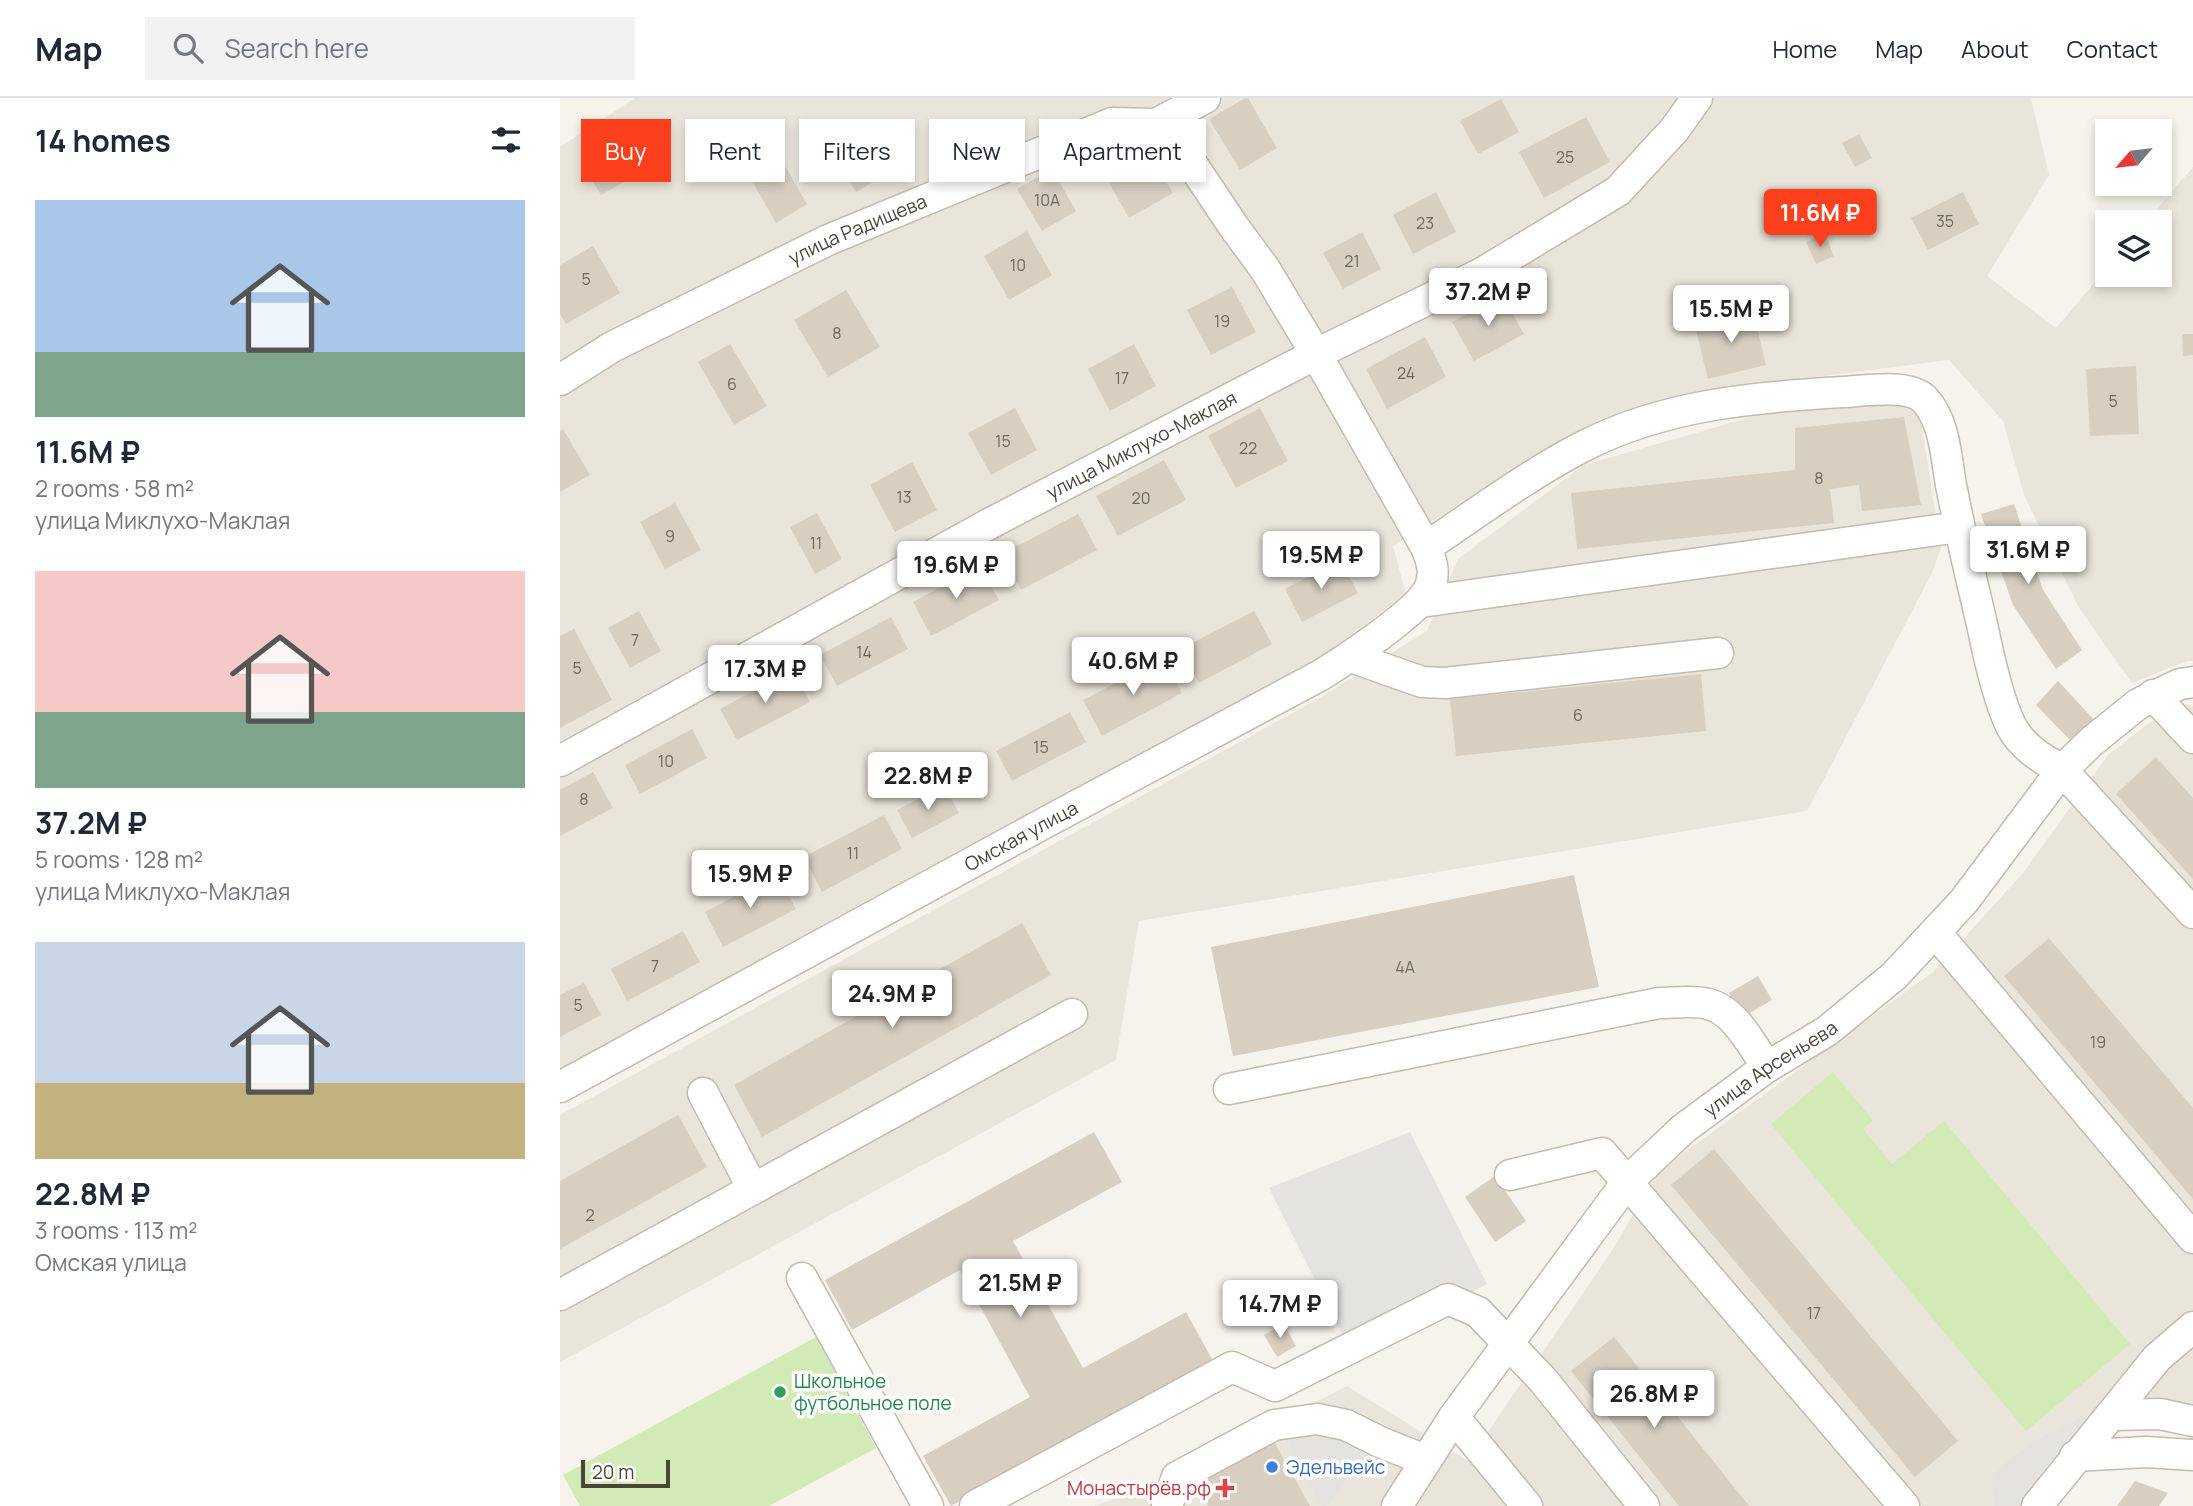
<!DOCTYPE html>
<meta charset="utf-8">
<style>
body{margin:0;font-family:Manrope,sans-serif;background:#f2f2f3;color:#1f2937;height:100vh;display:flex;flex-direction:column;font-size:26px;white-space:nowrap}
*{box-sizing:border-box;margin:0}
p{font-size:23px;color:#747a83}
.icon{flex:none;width:38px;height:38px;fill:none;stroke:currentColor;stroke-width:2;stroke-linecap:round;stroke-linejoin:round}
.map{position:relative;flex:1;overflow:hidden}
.details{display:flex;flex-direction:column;background:#fff;width:560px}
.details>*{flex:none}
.guide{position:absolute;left:21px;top:21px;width:665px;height:63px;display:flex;gap:14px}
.needle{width:46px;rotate:242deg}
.controls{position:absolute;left:1535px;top:21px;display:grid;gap:14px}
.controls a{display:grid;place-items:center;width:77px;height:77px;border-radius:0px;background:#fff;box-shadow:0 4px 10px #0003;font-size:35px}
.scale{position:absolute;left:21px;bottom:18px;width:89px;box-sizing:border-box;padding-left:7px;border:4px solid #4b4439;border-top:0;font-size:19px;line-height:24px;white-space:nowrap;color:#4b4439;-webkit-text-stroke:5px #fff;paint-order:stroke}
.price{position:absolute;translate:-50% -60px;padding:0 16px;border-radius:7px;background:#fff;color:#222;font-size:23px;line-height:46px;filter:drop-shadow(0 2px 4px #0008)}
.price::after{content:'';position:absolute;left:50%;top:42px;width:21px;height:16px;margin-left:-10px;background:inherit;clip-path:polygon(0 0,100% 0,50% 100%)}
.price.active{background:#fc3f1d;color:#fff}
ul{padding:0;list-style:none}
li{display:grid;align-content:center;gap:14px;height:371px;padding:0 35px}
li span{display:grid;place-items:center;height:217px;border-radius:0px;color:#555}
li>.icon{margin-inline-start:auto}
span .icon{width:126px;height:126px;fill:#fffc;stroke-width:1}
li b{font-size:30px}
h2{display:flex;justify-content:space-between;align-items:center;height:84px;padding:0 35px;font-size:30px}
.chip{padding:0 24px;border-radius:0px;background:#fff;box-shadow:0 4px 10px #0003;font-size:24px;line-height:63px}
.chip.active{background:#fc3f1d;color:#fff}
header{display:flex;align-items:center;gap:42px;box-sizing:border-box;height:98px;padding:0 35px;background:#fff;border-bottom:2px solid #e0e1e3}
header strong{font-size:33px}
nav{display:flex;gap:38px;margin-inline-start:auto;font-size:24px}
.search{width:490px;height:63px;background:#f2f2f3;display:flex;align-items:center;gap:18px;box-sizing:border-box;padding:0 24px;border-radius:0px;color:#747a83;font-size:26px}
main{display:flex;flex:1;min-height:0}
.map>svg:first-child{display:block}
.residential{fill:#eae5da}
.green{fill:#d2eab5}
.parking{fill:#e5e3e0}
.building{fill:#d8cfc1}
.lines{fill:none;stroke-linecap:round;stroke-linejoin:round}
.minor-casing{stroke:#c2bbae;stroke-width:33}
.minor{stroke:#fff;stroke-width:30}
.leisure-dot{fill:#2e9e5b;stroke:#fff;stroke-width:2.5}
.shop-dot{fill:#3f7fe0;stroke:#fff;stroke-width:2.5}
.health-dot{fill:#e0444e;stroke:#fff;stroke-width:2.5}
.labels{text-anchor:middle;stroke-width:7;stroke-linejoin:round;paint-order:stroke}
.number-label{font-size:16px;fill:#6e675b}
.street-label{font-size:19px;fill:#4b4439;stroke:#fff}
.leisure-label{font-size:19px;fill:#27864d;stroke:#fff;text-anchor:start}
.shop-label{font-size:19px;fill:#366cbe;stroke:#fff;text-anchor:start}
.health-label{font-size:19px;fill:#be3a42;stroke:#fff;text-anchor:end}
</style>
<header>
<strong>Map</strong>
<div class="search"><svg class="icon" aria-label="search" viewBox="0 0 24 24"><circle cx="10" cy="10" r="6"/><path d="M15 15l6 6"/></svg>Search here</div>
<nav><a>Home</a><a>Map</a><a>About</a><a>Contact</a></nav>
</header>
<main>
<section class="details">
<h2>14 homes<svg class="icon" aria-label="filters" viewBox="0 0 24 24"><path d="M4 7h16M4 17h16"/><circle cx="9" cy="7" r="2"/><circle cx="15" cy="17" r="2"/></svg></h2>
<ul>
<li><span style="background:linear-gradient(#a9c7e8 70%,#7fa58c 0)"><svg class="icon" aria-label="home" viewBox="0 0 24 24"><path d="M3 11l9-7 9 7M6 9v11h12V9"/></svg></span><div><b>11.6M ₽</b><p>2 rooms · 58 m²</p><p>улица Миклухо-Маклая</p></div></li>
<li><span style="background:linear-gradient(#f6c9c9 65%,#7fa58c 0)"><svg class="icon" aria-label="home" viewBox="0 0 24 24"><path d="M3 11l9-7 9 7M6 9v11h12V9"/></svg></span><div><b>37.2M ₽</b><p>5 rooms · 128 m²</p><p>улица Миклухо-Маклая</p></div></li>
<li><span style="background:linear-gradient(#c9d6e8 65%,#c2b280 0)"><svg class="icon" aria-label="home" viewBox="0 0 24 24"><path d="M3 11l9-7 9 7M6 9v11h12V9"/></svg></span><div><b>22.8M ₽</b><p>3 rooms · 113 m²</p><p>Омская улица</p></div></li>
</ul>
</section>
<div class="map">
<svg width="1633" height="1408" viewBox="0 0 1633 1408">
<rect width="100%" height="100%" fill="#f6f3ec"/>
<g class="residential">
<polygon points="75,0 1471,0 1489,77 1427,178 1496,230 1547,170 1547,177 1600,177 1600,124 1586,124 1633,69 1633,563 1627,563 1572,585 1519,510 1464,397 1443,323 1389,262 1137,294 1042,321 977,357 833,448 846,496 745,571 612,640 0,985 0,49"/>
<polygon points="1339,300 1359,310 1381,450 1372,475 1247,713 579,823 556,962 0,1264 0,1017 758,601 867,533 898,461 1024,367 1237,306"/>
<polygon points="1616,604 1633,608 1633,1341 1555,1291 1467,1408 534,1408 597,1386 787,1288 908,1363 1051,1154 1100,1072 1373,874 1463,775 1548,657"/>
</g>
<g class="green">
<polygon points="1273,974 1313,1022 1303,1031 1332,1066 1384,1023 1570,1246 1466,1333 1211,1026"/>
<polygon points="256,1239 316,1350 209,1408 20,1408 3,1377"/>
</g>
<g class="parking">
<polygon points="850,1034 927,1186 793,1258 709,1090"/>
<polygon points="1535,1312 1466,1408 1434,1408 1432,1378 1449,1361 1476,1342"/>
<polygon points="762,1331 810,1350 767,1408 761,1408 725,1336"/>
</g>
<g class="building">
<polygon points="685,0 688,0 717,50 680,72 649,21"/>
<polygon points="941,1 959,34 918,56 900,23"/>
<polygon points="1026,19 1050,64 984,100 959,54"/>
<polygon points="323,34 342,67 296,94 276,61"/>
<polygon points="1299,36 1312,60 1295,69 1282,45"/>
<polygon points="214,49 247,106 216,125 183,67"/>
<polygon points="47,51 66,83 41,97 22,65"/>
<polygon points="592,59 613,95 569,120 549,85"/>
<polygon points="492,71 516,113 482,133 457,91"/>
<polygon points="876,94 896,134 853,156 833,117"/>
<polygon points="1403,94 1419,126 1368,152 1351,120"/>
<polygon points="467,133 492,177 449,202 424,158"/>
<polygon points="802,134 821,171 783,191 763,155"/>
<polygon points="1265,136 1274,158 1256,166 1246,144"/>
<polygon points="33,148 60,195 6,226 0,216 0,167"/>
<polygon points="672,189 696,234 651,257 627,212"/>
<polygon points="286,192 320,249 268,279 234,222"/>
<polygon points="942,197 964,236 914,263 892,224"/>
<polygon points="1193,213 1206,267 1148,281 1135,228"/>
<polygon points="1622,236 1633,236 1633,257 1623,258"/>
<polygon points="865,239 886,279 827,311 806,271"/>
<polygon points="170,246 207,308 174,327 138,264"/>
<polygon points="574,246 596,288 550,313 528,271"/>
<polygon points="1576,268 1579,336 1530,338 1526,271"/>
<polygon points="455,310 477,352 431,377 408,335"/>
<polygon points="700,310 728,363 676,390 648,338"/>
<polygon points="1344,319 1361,407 1302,413 1299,387 1270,391 1274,425 1017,451 1011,395 1235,372 1235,330"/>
<polygon points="3,331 30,377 0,394 0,333"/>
<polygon points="604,362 626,402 558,438 536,398"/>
<polygon points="352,364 377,412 335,434 310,387"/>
<polygon points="115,405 141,452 105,471 80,424"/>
<polygon points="1454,406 1483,492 1522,552 1496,571 1453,507 1421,416"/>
<polygon points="257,415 282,461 255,476 230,429"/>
<polygon points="518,416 537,452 461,492 442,456"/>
<polygon points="780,462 798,495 742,524 725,491"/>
<polygon points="420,468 439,502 371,538 353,504"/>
<polygon points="79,513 101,553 70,570 48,530"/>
<polygon points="694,513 712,546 639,585 621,551"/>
<polygon points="331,519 348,551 277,588 260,557"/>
<polygon points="14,531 52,602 0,630 0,538"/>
<polygon points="604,560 622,595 542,638 523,602"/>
<polygon points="233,572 250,604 177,642 160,611"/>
<polygon points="1141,576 1146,633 896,658 890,601"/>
<polygon points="1498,583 1536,624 1513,645 1476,607"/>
<polygon points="510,614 526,644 452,683 436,653"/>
<polygon points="132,631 147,660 80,696 65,667"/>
<polygon points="1596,659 1633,700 1633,781 1556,696"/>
<polygon points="33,674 53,710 0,738 0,692"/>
<polygon points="384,687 399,715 352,740 337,712"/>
<polygon points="324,717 342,751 262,794 244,759"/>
<polygon points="217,776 236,811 163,849 145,814"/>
<polygon points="1014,777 1039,889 673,958 651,849"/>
<polygon points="462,825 491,877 202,1039 174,987"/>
<polygon points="123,833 140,864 67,903 51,871"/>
<polygon points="1489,840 1633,1010 1633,1101 1444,878"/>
<polygon points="1198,878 1212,902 1183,919 1169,895"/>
<polygon points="24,885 41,917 0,939 0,897"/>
<polygon points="118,1017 147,1069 0,1151 0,1083"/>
<polygon points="534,1034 562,1084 453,1143 523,1270 626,1214 653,1263 391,1408 363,1358 470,1299 400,1172 292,1232 265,1182"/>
<polygon points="1154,1051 1398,1343 1355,1379 1111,1087"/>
<polygon points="935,1078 966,1123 935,1144 905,1099"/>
<polygon points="724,1226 736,1248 717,1259 704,1237"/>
<polygon points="1054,1239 1189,1408 1119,1408 1011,1273"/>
<polygon points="713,1342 750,1408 648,1408 636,1386"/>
<polygon points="1575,1383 1608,1395 1599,1408 1557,1408"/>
</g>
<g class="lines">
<defs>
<g id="minor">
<path id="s1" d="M 0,282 L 52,249 L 268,142 L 552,25 L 596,26 L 645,0"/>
<path d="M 866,449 C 917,415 968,377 1022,349 C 1103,307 1194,299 1283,294 C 1304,293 1350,285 1365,302 C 1385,324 1386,359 1391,387 C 1400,434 1411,480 1422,526 C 1428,556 1438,601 1451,628 C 1462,649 1482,661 1502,672 L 1633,815"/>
<polyline points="861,504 1399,429"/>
<polyline points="791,559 862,584 885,585 1158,555"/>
<polyline points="1593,597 1633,640"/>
<path id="s2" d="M 0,663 L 429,426 L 756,256 L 922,175 L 1058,93 L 1115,31 L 1137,0"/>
<polyline points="1376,835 1633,1140"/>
<path id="s3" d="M 0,989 L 490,722 L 761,577 C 785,562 858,514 869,491 C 876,476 872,463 866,449 L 756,256 L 705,171 L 674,129 L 610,33 L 596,26"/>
<path d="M 669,991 L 1099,905 C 1114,905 1134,902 1148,906 C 1175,912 1193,949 1207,969"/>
<polyline points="143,995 193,1091"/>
<polyline points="950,1077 1042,1055 1344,1408"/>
<polyline points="242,1180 368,1408"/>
<polyline points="0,1197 512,916"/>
<polyline points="1553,1317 1600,1316 1633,1323"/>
<polyline points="894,1319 967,1408"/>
<polyline points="1515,1358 1586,1354 1633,1357"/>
<polyline points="415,1408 672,1269 715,1288 888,1201 918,1214 983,1282 1084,1408"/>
<polyline points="607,1408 617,1379 714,1327 757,1321 786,1327 820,1344 865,1362"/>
<path id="s4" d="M 837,1408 L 894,1319 L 1067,1084 L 1123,1031 L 1207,969 L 1267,933 L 1334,878 L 1404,803 L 1502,672 L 1531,644 L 1578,606 L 1620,586 L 1633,584"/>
<polyline points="1477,1408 1597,1260 1633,1229"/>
</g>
</defs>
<use href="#minor" class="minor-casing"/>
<use href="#minor" class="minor"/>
</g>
<circle class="leisure-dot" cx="220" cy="1294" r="7"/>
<circle class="shop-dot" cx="712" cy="1369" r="7"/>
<path class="health-dot" d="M661.5 1379.5h7v7h7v7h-7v7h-7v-7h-7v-7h7z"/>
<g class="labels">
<g class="number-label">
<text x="1005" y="65">25</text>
<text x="487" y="108">10А</text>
<text x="1385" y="129">35</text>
<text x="865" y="131">23</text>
<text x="792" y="169">21</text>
<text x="458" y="173">10</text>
<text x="26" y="187">5</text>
<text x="662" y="229">19</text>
<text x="277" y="241">8</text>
<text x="846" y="281">24</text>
<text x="562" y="286">17</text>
<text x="172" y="292">6</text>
<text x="1553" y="309">5</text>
<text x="443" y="349">15</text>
<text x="688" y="356">22</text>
<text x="1259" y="386">8</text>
<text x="344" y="405">13</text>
<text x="581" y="406">20</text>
<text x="110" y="444">9</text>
<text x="256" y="451">11</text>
<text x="75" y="548">7</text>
<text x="304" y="560">14</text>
<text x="17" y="576">5</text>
<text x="1018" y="623">6</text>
<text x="481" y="655">15</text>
<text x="106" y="669">10</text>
<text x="24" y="707">8</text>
<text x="293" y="761">11</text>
<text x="95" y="874">7</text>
<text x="845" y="875">4А</text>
<text x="18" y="913">5</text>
<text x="1538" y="950">19</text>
<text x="30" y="1123">2</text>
<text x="1254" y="1221">17</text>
</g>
<g class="street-label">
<text dy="7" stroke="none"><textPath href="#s1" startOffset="334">улица Радищева</textPath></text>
<text dy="7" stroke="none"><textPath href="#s2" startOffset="662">улица Миклухо-Маклая</textPath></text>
<text dy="7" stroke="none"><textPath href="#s3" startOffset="525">Омская улица</textPath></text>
<text dy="7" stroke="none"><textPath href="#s4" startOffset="581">улица Арсеньева</textPath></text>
</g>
<g class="leisure-label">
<text x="234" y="1290">Школьное<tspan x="234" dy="22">футбольное поле</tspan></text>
</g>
<g class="shop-label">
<text x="726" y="1376">Эдельвейс</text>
</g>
<g class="health-label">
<text x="651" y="1397">Монастырёв.рф</text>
</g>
</g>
</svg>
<div class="controls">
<a><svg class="needle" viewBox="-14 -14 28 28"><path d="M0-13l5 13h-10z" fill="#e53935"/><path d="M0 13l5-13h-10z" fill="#747a83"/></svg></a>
<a><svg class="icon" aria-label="layers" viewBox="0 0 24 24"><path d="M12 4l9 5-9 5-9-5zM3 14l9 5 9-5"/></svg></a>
</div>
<div class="scale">20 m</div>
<b class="price active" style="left:1260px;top:151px">11.6M ₽</b>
<b class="price" style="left:928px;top:230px">37.2M ₽</b>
<b class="price" style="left:1171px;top:247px">15.5M ₽</b>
<b class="price" style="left:1468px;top:488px">31.6M ₽</b>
<b class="price" style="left:761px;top:493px">19.5M ₽</b>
<b class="price" style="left:396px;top:503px">19.6M ₽</b>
<b class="price" style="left:573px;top:599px">40.6M ₽</b>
<b class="price" style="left:205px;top:607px">17.3M ₽</b>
<b class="price" style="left:368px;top:714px">22.8M ₽</b>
<b class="price" style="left:190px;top:812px">15.9M ₽</b>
<b class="price" style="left:332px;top:932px">24.9M ₽</b>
<b class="price" style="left:460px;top:1221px">21.5M ₽</b>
<b class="price" style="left:720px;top:1242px">14.7M ₽</b>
<b class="price" style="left:1094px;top:1332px">26.8M ₽</b>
<div class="guide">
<a class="chip active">Buy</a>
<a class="chip">Rent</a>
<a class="chip">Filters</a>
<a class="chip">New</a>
<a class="chip">Apartment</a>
</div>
</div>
</main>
